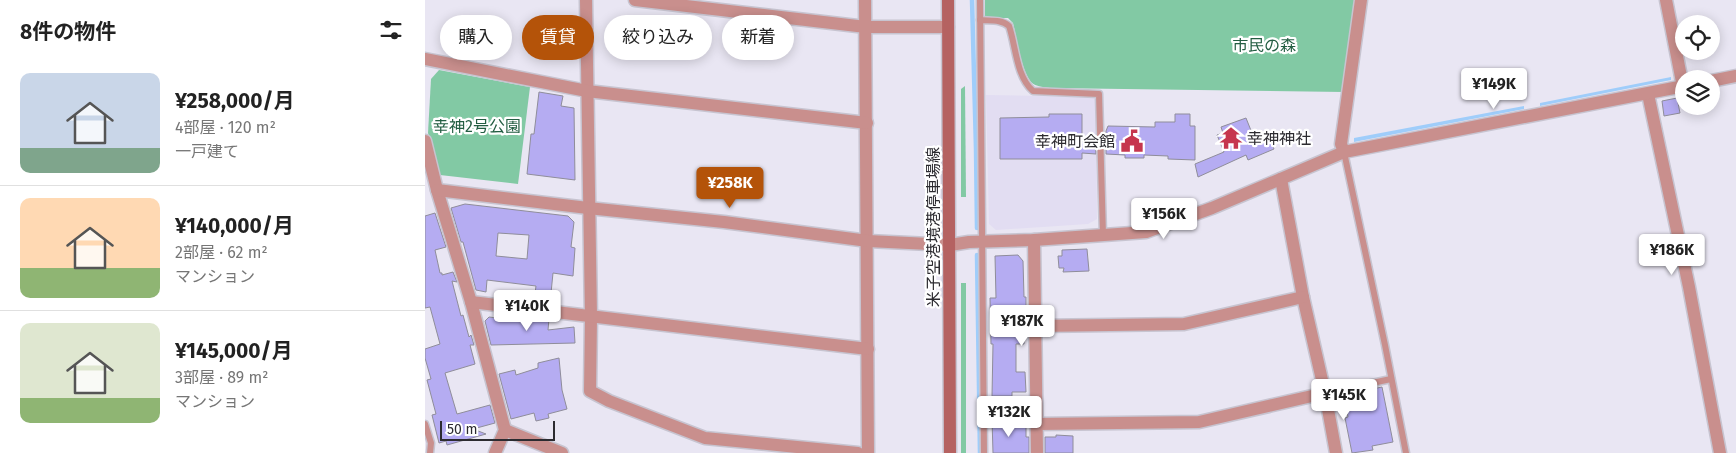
<!DOCTYPE html>
<html lang="ja">
<meta charset="utf-8">
<style>
body{margin:0;font-family:"Fira Sans","Noto Sans JP",sans-serif;background:#f2f2f2;color:#222;height:100vh;display:flex;flex-direction:column;font-size:19px;white-space:nowrap}
*{box-sizing:border-box;margin:0}
p{font-size:16px;color:#767676}
.icon{flex:none;width:28px;height:28px;fill:none;stroke:currentColor;stroke-width:2;stroke-linecap:round;stroke-linejoin:round}
.map{position:relative;flex:1;overflow:hidden}
.details{display:flex;flex-direction:column;background:#fff;width:425px}
.details>*{flex:none}
.guide{position:absolute;left:15px;top:15px;width:475px;height:45px;display:flex;gap:10px}
.tools{position:absolute;left:1250px;top:15px;display:grid;gap:10px}
.tools a{display:grid;place-items:center;width:45px;height:45px;border-radius:50%;background:#fff;box-shadow:0 2px 12px #0003;font-size:25px}
.scale{position:absolute;left:15px;bottom:12px;width:115px;box-sizing:border-box;padding-left:5px;border:2px solid #2c2b30;border-top:0;font-size:14px;line-height:18px;white-space:nowrap;color:#2c2b30;-webkit-text-stroke:4px #fff;paint-order:stroke}
.price{position:absolute;translate:-50% -42px;padding:0 11px;border-radius:5px;background:#fff;color:#222;font-size:16px;line-height:32px;filter:drop-shadow(0 1px 2px #0008)}
.price::after{content:'';position:absolute;left:50%;top:30px;width:15px;height:11px;margin-left:-8px;background:inherit;clip-path:polygon(0 0,100% 0,50% 100%)}
.price.active{background:#b45309;color:#fff}
ul{padding:0;list-style:none}
li{display:flex;align-items:center;gap:15px;height:125px;padding:0 20px}
li+li{border-top:1px solid #e0e0e0}
li span{display:grid;place-items:center;flex:none;width:140px;height:100px;border-radius:10px;color:#555}
li>.icon{margin-inline-start:auto}
span .icon{width:60px;height:60px;fill:#fffc;stroke-width:1}
li b{font-size:21px}
h2{display:flex;justify-content:space-between;align-items:center;height:60px;padding:0 20px;font-size:21px}
.chip{padding:0 18px;border-radius:22px;background:#fff;box-shadow:0 2px 12px #0003;font-size:18px;line-height:45px}
.chip.active{background:#b45309;color:#fff}
main{display:flex;flex:1;min-height:0}
.map>svg:first-child{display:block}
.built{fill:#e2ddf2}
.green{fill:#82c9a4}
.water{fill:#9fcdfa}
.lines{fill:none;stroke-linecap:round;stroke-linejoin:round}
.stream{stroke:#9fcdfa;stroke-width:4.5}
.building{fill:#b5acf2;stroke:#8f8d9a;fill-rule:evenodd}
.service-casing{stroke:#c7c4d0;stroke-width:9}
.minor-casing{stroke:#c7c4d0;stroke-width:15}
.secondary-casing{stroke:#c7c4d0;stroke-width:15}
.service{stroke:#c98f8d;stroke-width:6}
.minor{stroke:#c98f8d;stroke-width:12}
.secondary{stroke:#b56261;stroke-width:12}
.labels{text-anchor:middle;stroke-width:4.5;stroke-linejoin:round;paint-order:stroke}
.park-label{font-size:16px;fill:#235e42;stroke:#fff}
.poi-label{font-size:16px;fill:#2c2b30;stroke:#fff;text-anchor:start}
.street-label{font-size:16px;fill:#2c2b30;stroke:#fff}
</style>
<main>
<section class="details">
<h2>8件の物件<svg class="icon" aria-label="filters" viewBox="0 0 24 24"><path d="M4 7h16M4 17h16"/><circle cx="9" cy="7" r="2"/><circle cx="15" cy="17" r="2"/></svg></h2>
<ul>
<li><span style="background:linear-gradient(#c9d6e8 75%,#7fa58c 0)"><svg class="icon" aria-label="home" viewBox="0 0 24 24"><path d="M3 11l9-7 9 7M6 9v11h12V9"/></svg></span><div><b>¥258,000/月</b><p>4部屋 · 120 m²</p><p>一戸建て</p></div></li>
<li><span style="background:linear-gradient(#ffd9b3 70%,#8fb573 0)"><svg class="icon" aria-label="home" viewBox="0 0 24 24"><path d="M3 11l9-7 9 7M6 9v11h12V9"/></svg></span><div><b>¥140,000/月</b><p>2部屋 · 62 m²</p><p>マンション</p></div></li>
<li><span style="background:linear-gradient(#dfe7d0 75%,#8fb573 0)"><svg class="icon" aria-label="home" viewBox="0 0 24 24"><path d="M3 11l9-7 9 7M6 9v11h12V9"/></svg></span><div><b>¥145,000/月</b><p>3部屋 · 89 m²</p><p>マンション</p></div></li>
</ul>
</section>
<div class="map">
<svg width="1311" height="453" viewBox="0 0 1311 453">
<rect width="100%" height="100%" fill="#e9e6f3"/>
<polygon class="built" points="561,95 669,97 671,102 672,219 663,224 571,230 564,224"/>
<g class="green">
<path d="M 560,0 L 932,0 L 919,92 L 625,88 C 619,87 611,87 606,82 C 596,70 592,39 588,23 L 583,18 L 562,18 L 560,16 Z"/>
<polygon points="14,70 105,87 93,184 15,175 3,133 6,79"/>
<polygon points="540,86 541,197 536,197 536,89"/>
<rect x="536" y="283" width="5" height="170"/>
</g>
<g class="water">
<polygon points="1246,77 1246,80 1115,106 1115,103"/>
<polygon points="1099,106 1099,109 929,142 929,138"/>
</g>
<g class="lines">
<g class="stream">
<polyline points="547,0 551,149 552,228"/>
<polyline points="552,255 555,453"/>
</g>
</g>
<g class="building">
<polygon points="114,92 138,96 136,106 149,108 150,180 102,174 106,134 109,134"/>
<polygon points="1252,98 1255,113 1239,116 1237,101"/>
<polygon points="624,114 657,114 657,142 670,141 671,154 657,153 657,159 575,159 575,118 624,117"/>
<polygon points="750,114 765,114 765,126 770,126 770,160 743,159 743,156 719,155 719,158 700,158 700,155 681,154 681,131 683,126 730,127 730,122 750,122"/>
<polygon points="821,118 829,138 843,132 849,149 823,160 821,155 773,177 770,164 799,152 792,135 798,133 796,127"/>
<path d="M 40,204 L 143,216 L 149,222 L 146,247 L 150,248 L 148,276 L 128,273 L 125,303 L 109,301 L 111,286 L 62,280 L 61,292 L 51,290 L 38,242 L 36,242 L 26,208 ZM 73,233 L 104,235 L 102,259 L 71,256 Z"/>
<polygon points="10,213 21,247 10,250 15,273 17,273 17,275 28,272 32,282 27,281 36,316 38,315 44,337 46,335 49,345 45,345 50,364 20,373 32,414 65,405 70,423 48,429 61,434 22,445 21,441 14,443 7,415 11,414 2,380 6,379 0,358 0,349 15,344 5,307 0,308 0,216"/>
<polygon points="662,249 664,271 638,272 639,268 634,268 633,256 637,256 637,250"/>
<polygon points="593,255 598,261 599,297 601,297 601,310 599,310 599,344 591,344 591,372 600,372 601,392 587,392 587,396 567,396 568,344 566,344 565,298 571,298 570,256"/>
<polygon points="64,317 106,322 107,317 124,319 123,330 149,327 150,343 66,345 60,321"/>
<polygon points="134,358 137,390 142,409 123,414 124,418 111,421 109,413 86,419 74,374 90,370 91,375 113,368 113,363"/>
<polygon points="957,387 968,442 947,446 948,450 927,453 920,418 923,417 919,395"/>
<polygon points="567,419 587,419 587,426 601,426 601,437 604,437 604,453 568,453"/>
<polygon points="631,435 648,436 648,453 620,453 620,437 631,437"/>
</g>
<g class="lines">
<defs>
<g id="service">
<polyline points="555,0 559,453"/>
<path d="M 555,20 C 565,21 576,19 584,26 C 591,46 591,76 608,91 L 674,94 L 678,235"/>
<polyline points="919,152 960,345 981,453"/>
<polyline points="900,393 966,379"/>
<polyline points="0,424 6,443 5,453"/>
</g>
<g id="minor">
<polyline points="161,0 166,317 165,391 184,401 280,438 433,453"/>
<polyline points="210,0 441,27 523,27"/>
<polyline points="440,0 443,453"/>
<polyline points="1241,0 1258,87"/>
<polyline points="0,59 162,91 442,123"/>
<polyline points="1286,81 1311,76"/>
<polyline points="1223,94 1264,287 1295,453"/>
<polyline points="0,141 12,190 46,302 80,430 70,453"/>
<polyline points="919,152 916,144 936,0"/>
<polyline points="856,179 878,297 900,393 911,453"/>
<polyline points="12,190 163,208 299,222 443,241 525,245 544,242 609,240 721,232 787,208 919,152 1259,86"/>
<polyline points="609,240 612,453"/>
<polyline points="46,302 443,349"/>
<polyline points="611,326 759,324 878,297"/>
<polyline points="612,424 774,422 900,393"/>
<polyline points="80,430 137,453"/>
</g>
<polyline id="secondary" points="523,0 525,453"/>
</defs>
<use href="#service" class="service-casing"/>
<use href="#minor" class="minor-casing"/>
<use href="#secondary" class="secondary-casing"/>
<use href="#service" class="service"/>
<use href="#minor" class="minor"/>
<use href="#secondary" class="secondary"/>
</g>
<defs>
<symbol id="temple-bare" viewBox="-9 -9 18 18"><path d="M0-6L5-2H3V0L6.5 2.5H4V6H1.5V3h-3V6H-4V2.5H-6.5L-3 0V-2H-5Z" fill="#c6364e" stroke="#fff" stroke-width="2.5" paint-order="stroke"/></symbol>
<symbol id="civic-bare" viewBox="-9 -9 18 18"><path d="M-.6-6.5H3V-4.5H.6V-3L4-1V1h2V6H-6V1h2V-1L-.6-3ZM-1.2 2.5V6h2.4V2.5Z" fill="#c6364e" stroke="#fff" stroke-width="2.5" paint-order="stroke"/></symbol>
</defs>
<g fill-rule="evenodd">
<use href="#temple-bare" x="790" y="122" width="32" height="32"/>
<use href="#civic-bare" x="691" y="125" width="32" height="32"/>
</g>
<g class="labels">
<g class="park-label">
<text x="839" y="51">市民の森</text>
<text x="52" y="132">幸神2号公園</text>
</g>
<g class="poi-label">
<text x="822" y="144">幸神神社</text>
<text x="690" y="147" text-anchor="end">幸神町会館</text>
</g>
<g class="street-label">
<text transform="translate(508 227) rotate(-90)" y="6">米子空港境港停車場線</text>
</g>
</g>
</svg>
<div class="tools">
<a><svg class="icon" aria-label="locate" viewBox="0 0 24 24"><circle cx="12" cy="12" r="6"/><path d="M12 2v4M12 18v4M2 12h4M18 12h4"/></svg></a>
<a><svg class="icon" aria-label="layers" viewBox="0 0 24 24"><path d="M12 4l9 5-9 5-9-5zM3 14l9 5 9-5"/></svg></a>
</div>
<div class="scale">50 m</div>
<b class="price" style="left:1069px;top:110px">¥149K</b>
<b class="price active" style="left:305px;top:209px">¥258K</b>
<b class="price" style="left:739px;top:240px">¥156K</b>
<b class="price" style="left:1247px;top:276px">¥186K</b>
<b class="price" style="left:102px;top:332px">¥140K</b>
<b class="price" style="left:597px;top:347px">¥187K</b>
<b class="price" style="left:919px;top:421px">¥145K</b>
<b class="price" style="left:584px;top:438px">¥132K</b>
<div class="guide">
<a class="chip">購入</a>
<a class="chip active">賃貸</a>
<a class="chip">絞り込み</a>
<a class="chip">新着</a>
</div>
</div>
</main>
